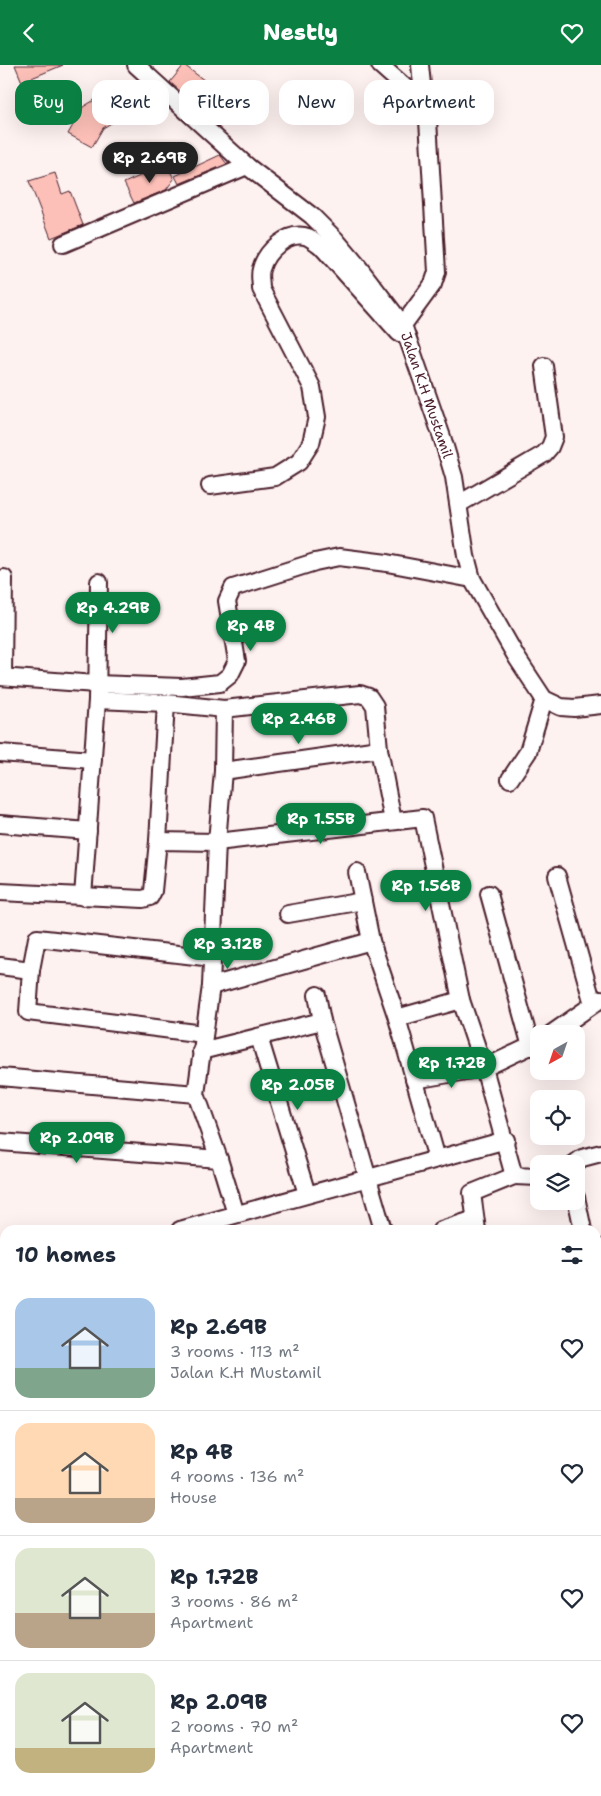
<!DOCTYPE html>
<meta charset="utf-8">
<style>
body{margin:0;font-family:"Shantell Sans",sans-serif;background:#f2f2f3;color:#1f2937;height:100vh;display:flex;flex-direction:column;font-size:19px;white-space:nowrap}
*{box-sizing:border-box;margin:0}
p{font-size:16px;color:#747a83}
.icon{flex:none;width:28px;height:28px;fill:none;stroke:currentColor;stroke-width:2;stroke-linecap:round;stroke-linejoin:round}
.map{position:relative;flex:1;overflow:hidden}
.drawer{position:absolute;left:0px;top:1160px;width:601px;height:571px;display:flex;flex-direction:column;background:#fff;border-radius:15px 15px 0 0;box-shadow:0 5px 20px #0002}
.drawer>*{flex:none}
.banner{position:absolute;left:15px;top:15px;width:571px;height:45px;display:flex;gap:10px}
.needle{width:32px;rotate:220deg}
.buttons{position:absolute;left:530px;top:960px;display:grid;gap:10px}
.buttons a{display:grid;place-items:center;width:55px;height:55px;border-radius:10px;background:#fff;box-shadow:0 5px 20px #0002;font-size:25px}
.price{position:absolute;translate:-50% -42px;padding:0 11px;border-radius:18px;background:#0b8043;color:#fff;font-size:16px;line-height:32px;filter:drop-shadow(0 1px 2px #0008)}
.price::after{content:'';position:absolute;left:50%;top:30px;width:15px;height:11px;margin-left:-8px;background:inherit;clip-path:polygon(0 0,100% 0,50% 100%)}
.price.active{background:#222;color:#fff}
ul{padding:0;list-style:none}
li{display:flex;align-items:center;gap:15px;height:125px;padding:0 15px}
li+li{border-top:1px solid #e0e1e3}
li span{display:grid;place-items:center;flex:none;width:140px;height:100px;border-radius:15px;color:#555}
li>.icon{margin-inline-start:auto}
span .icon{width:60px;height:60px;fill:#fffc;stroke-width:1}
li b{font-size:21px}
h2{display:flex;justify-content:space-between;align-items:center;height:60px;padding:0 15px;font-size:21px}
.pill{padding:0 18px;border-radius:15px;background:#fff;box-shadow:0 5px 20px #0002;font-size:18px;line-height:45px}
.pill.active{background:#0b8043;color:#fff}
header{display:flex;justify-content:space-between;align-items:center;height:65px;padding:0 15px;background:#0b8043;color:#fff;font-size:22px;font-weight:800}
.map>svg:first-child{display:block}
.building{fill:#fcc0b8;stroke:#4a1f2b}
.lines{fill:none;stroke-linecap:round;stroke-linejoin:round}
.service-casing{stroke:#4a1f2b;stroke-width:11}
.minor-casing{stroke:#4a1f2b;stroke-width:20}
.service{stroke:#fff;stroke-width:8}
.minor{stroke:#fff;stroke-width:16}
.labels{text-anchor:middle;stroke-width:5;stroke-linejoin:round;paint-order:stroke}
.street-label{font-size:14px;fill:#4a1f2b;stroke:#fff}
</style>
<header><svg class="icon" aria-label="back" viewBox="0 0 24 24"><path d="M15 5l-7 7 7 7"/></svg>Nestly<svg class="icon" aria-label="heart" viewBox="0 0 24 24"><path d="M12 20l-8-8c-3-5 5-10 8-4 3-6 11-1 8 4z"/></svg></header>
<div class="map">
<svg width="601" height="1731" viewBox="0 0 601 1731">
<rect width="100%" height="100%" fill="#fef2f1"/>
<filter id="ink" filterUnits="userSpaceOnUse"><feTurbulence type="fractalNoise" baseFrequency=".02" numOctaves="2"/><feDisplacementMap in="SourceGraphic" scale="10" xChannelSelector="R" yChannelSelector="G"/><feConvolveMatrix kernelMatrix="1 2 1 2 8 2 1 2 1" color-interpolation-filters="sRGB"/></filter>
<g filter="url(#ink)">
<g class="building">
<polygon points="15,0 63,0 22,17"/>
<polygon points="184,0 213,22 216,18 238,36 218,61 170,17"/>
<polygon points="121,19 136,43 103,63 92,82 68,69 83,42"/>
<polygon points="220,90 227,99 179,119 175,111"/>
<polygon points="167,99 174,114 166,125 134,138 124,118"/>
<polygon points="55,108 62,129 70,126 83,160 51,173 29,116"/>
</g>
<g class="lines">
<defs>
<polyline id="service" points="596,1554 601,1579"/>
<g id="minor">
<polyline points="136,0 247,101 312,151 335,174 357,200 403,260 443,375 454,412 466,491 472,514 517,593 544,634 561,642 574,643 601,640"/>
<polyline points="380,0 424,39 428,55 437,207 433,219 403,260"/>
<polyline points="420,0 424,39"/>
<polyline points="63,179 247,101"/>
<path d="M 210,421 L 275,412 L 299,397 L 311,378 L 317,352 L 312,322 L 261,224 C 261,217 259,210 261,204 C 266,186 288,165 308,172 C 312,174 317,178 321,181 L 399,268"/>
<polyline points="459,439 544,389 550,382 554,372 544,301"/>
<polyline points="0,612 96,619 182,622 220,618 230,610 237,596 227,536 233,523 315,497 339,492 387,498 472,514"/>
<polyline points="3,612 4,513"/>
<polyline points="224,644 360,629 369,632 375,641 379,684 393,756"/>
<polyline points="0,688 93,695"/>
<polyline points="223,706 379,684"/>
<polyline points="510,714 528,687 544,634"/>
<polyline points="0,759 88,766"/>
<polyline points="158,776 166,638"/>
<polyline points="357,807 371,876"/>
<polyline points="557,811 593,939"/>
<polyline points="0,827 143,834 150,832 153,826 158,776 217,777 223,706 224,644 166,638 97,635"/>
<polyline points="489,829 531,982"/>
<polyline points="83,832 97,635 99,517"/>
<polyline points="288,849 363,836"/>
<polyline points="0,901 31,905"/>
<polyline points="211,921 371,876 397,953 461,935"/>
<polyline points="317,930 322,956 383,1165"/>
<polyline points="397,953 437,1094"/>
<polyline points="204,969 28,947 31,905 37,873 213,893"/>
<polyline points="551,969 601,934"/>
<polyline points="259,972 307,1129"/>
<polyline points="201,986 322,956"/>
<polyline points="0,1012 196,1029"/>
<polyline points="414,1015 484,1003 539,977"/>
<polyline points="0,1077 219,1094 196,1029 211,921 217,777 423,753 461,935 484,1003 514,1111 539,1112"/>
<polyline points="219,1094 236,1149"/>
<polyline points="574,1099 582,1093 601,1088"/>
<polyline points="576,1132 583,1165"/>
<polyline points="180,1165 506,1075"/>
<polyline points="441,1165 475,1154"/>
<polyline points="477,1165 472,1128 514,1111"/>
<polyline points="596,1182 601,1183"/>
</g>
</defs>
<use href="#service" class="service-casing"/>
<use href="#minor" class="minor-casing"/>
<use href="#service" class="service"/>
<use href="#minor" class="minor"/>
</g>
</g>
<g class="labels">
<g class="street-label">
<text transform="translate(427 330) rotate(71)" y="5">Jalan K.H Mustamil</text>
</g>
</g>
</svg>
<div class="buttons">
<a><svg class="needle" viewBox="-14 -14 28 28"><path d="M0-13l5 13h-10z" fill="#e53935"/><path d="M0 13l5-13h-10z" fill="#747a83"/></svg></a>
<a><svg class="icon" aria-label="locate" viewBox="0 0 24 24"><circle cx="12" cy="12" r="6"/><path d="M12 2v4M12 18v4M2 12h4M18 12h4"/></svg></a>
<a><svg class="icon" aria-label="layers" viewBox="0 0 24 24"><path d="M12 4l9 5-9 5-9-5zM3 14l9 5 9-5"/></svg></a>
</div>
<b class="price active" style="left:150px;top:119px">Rp 2.69B</b>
<b class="price" style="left:113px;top:569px">Rp 4.29B</b>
<b class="price" style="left:251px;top:587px">Rp 4B</b>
<b class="price" style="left:299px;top:680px">Rp 2.46B</b>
<b class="price" style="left:321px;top:780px">Rp 1.55B</b>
<b class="price" style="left:426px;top:847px">Rp 1.56B</b>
<b class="price" style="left:228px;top:905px">Rp 3.12B</b>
<b class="price" style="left:452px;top:1024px">Rp 1.72B</b>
<b class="price" style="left:298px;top:1046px">Rp 2.05B</b>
<b class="price" style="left:77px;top:1099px">Rp 2.09B</b>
<div class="banner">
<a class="pill active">Buy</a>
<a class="pill">Rent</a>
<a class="pill">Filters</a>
<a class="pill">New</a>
<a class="pill">Apartment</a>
</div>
<section class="drawer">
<h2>10 homes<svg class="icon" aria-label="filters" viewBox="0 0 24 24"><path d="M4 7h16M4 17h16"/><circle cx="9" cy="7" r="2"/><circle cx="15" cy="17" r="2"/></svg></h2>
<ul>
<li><span style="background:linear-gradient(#a9c7e8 70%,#7fa58c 0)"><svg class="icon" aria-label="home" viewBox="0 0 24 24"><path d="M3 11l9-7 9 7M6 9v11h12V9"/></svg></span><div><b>Rp 2.69B</b><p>3 rooms · 113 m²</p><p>Jalan K.H Mustamil</p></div><svg class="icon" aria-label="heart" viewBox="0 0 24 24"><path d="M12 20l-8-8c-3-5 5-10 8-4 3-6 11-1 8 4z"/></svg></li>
<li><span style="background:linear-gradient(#ffd9b3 75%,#b9a48a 0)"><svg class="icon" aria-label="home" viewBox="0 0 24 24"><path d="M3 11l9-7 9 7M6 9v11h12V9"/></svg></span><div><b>Rp 4B</b><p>4 rooms · 136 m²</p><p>House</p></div><svg class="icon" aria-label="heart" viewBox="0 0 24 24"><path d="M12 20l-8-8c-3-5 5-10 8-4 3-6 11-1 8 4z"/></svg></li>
<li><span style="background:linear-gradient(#dfe7d0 65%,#b9a48a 0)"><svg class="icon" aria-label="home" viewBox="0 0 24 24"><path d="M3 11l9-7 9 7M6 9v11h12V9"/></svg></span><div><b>Rp 1.72B</b><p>3 rooms · 86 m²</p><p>Apartment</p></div><svg class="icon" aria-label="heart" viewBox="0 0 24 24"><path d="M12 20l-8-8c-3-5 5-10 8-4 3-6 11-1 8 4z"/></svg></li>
<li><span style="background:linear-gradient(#dfe7d0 75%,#c2b280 0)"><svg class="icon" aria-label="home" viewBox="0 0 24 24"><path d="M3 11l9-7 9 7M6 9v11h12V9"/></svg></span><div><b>Rp 2.09B</b><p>2 rooms · 70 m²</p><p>Apartment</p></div><svg class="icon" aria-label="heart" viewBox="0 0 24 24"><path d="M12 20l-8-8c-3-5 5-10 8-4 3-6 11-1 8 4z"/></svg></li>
</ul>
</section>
</div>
